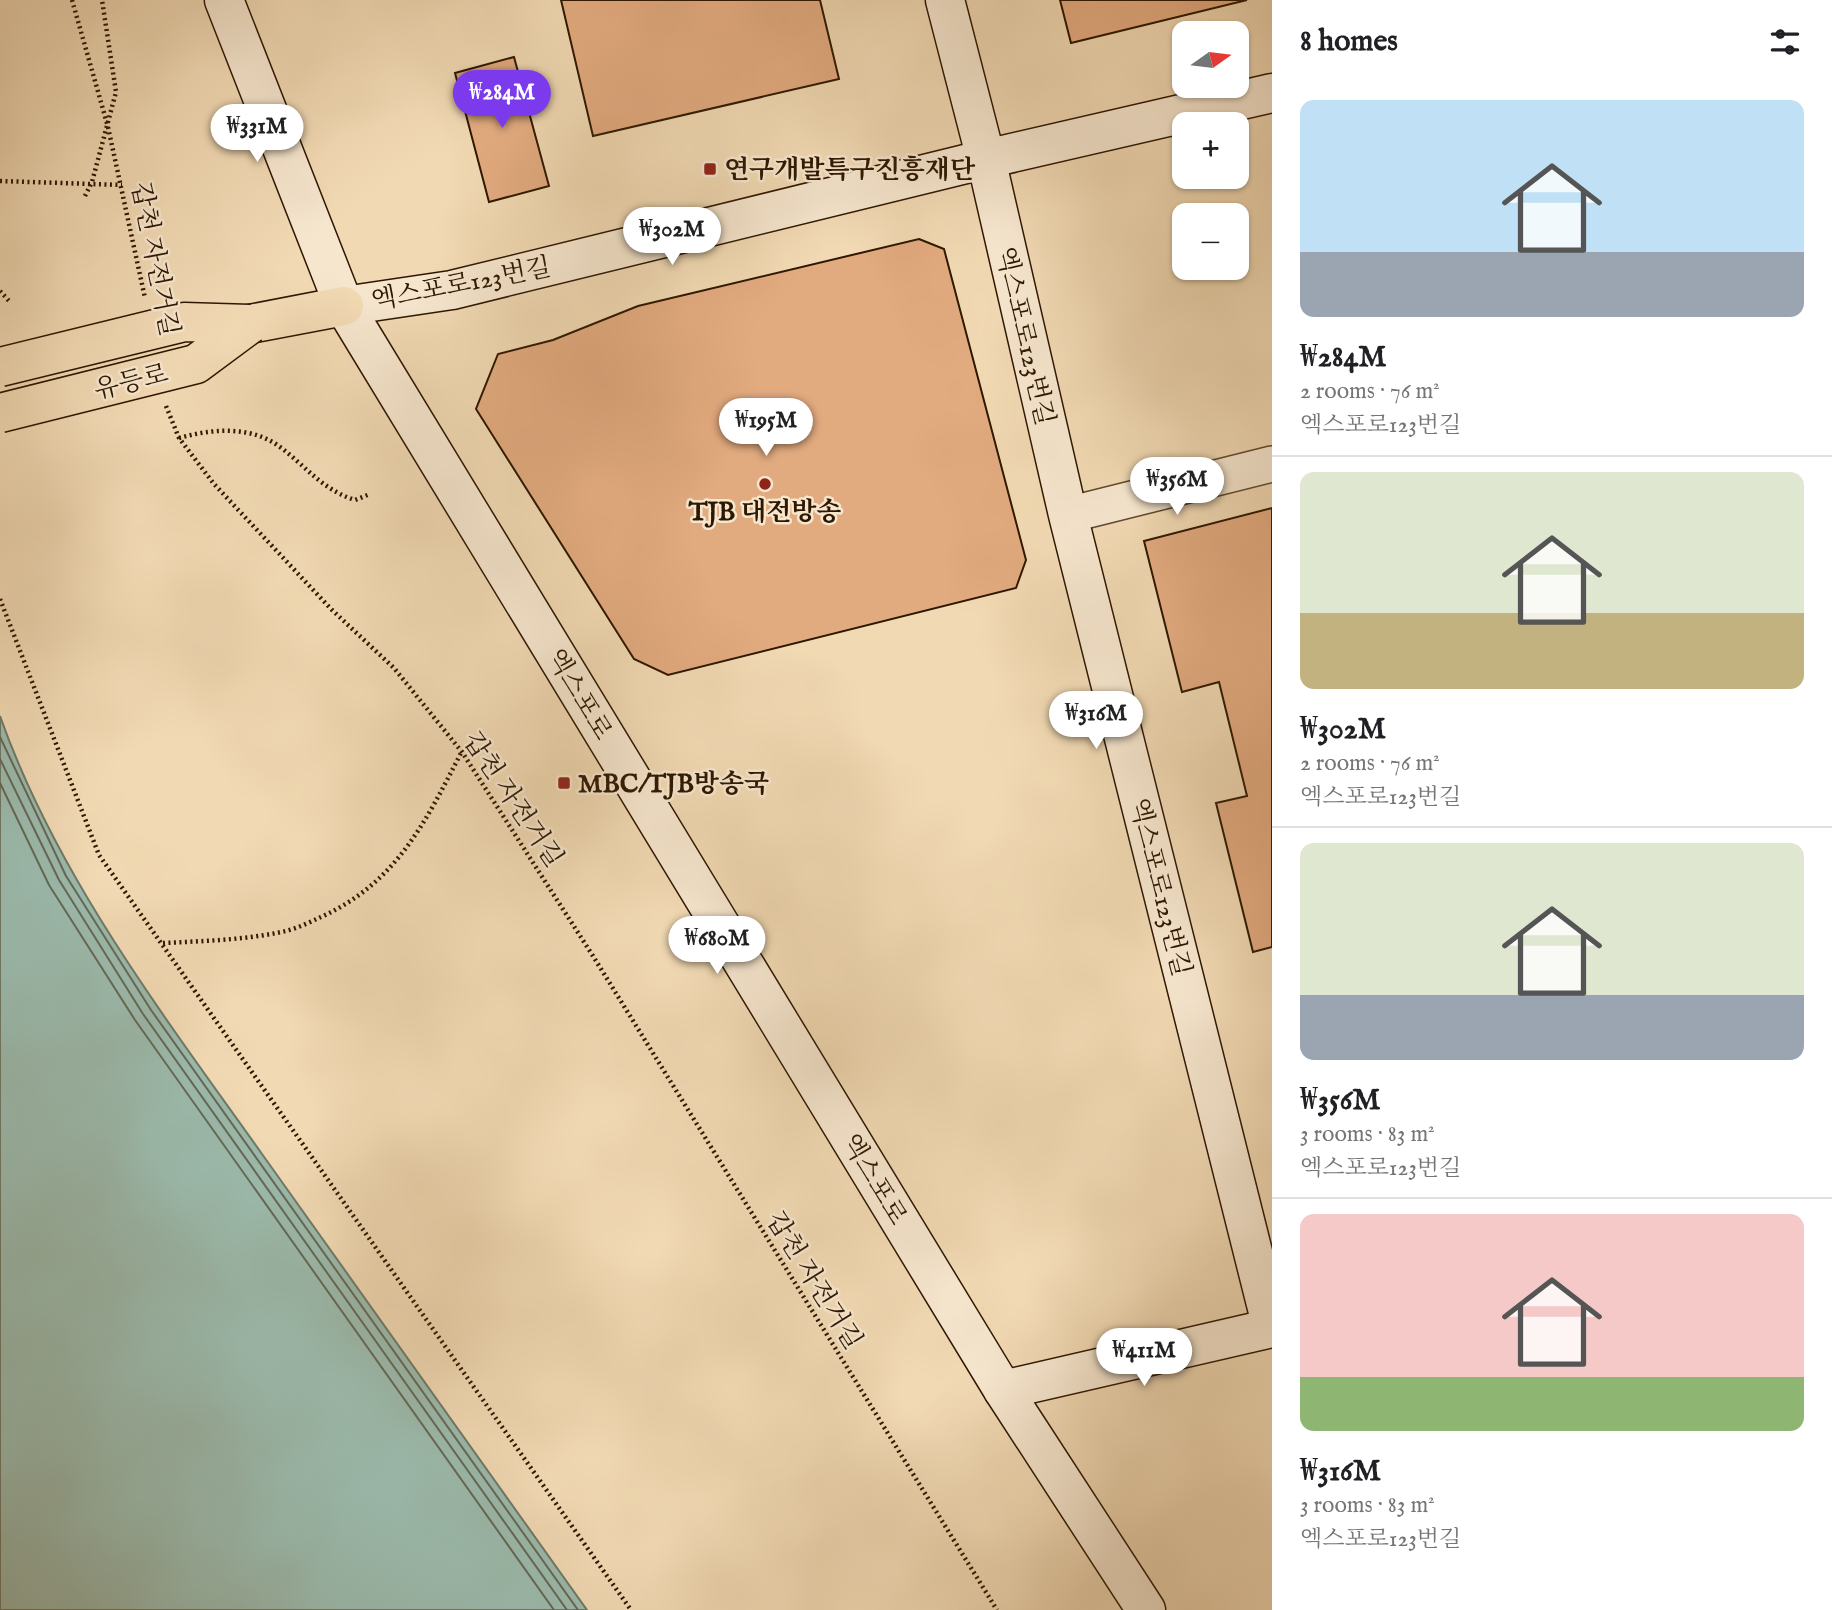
<!DOCTYPE html>
<meta charset="utf-8">
<style>
body{margin:0;font-family:"IM FELL English","Noto Serif KR",serif;background:#f2f2f2;color:#202124;height:100vh;display:flex;flex-direction:column;font-size:26px;white-space:nowrap}
*{box-sizing:border-box;margin:0}
p{font-size:23px;color:#757577}
.icon{flex:none;width:38px;height:38px;fill:none;stroke:currentColor;stroke-width:2;stroke-linecap:round;stroke-linejoin:round}
.map{position:relative;flex:1;overflow:hidden}
.sheet{display:flex;flex-direction:column;background:#fff;width:560px}
.sheet>*{flex:none}
.needle{width:46px;rotate:76deg}
.fabs{position:absolute;left:1172px;top:21px;display:grid;gap:14px}
.fabs a{display:grid;place-items:center;width:77px;height:77px;border-radius:14px;background:#fff;box-shadow:0 2px 5px #0004;font-size:35px}
.price{position:absolute;translate:-50% -60px;padding:0 16px;border-radius:24px;background:#fff;color:#222;font-size:23px;line-height:46px;filter:drop-shadow(0 2px 4px #0008)}
.price::after{content:'';position:absolute;left:50%;top:42px;width:21px;height:16px;margin-left:-10px;background:inherit;clip-path:polygon(0 0,100% 0,50% 100%)}
.price.on{background:#7c3aed;color:#fff}
ul{padding:0;list-style:none}
li{display:grid;align-content:center;gap:14px;height:371px;padding:0 28px}
li+li{border-top:2px solid #e0e0e0}
li span{display:grid;place-items:center;height:217px;border-radius:14px;color:#555}
li>.icon{margin-inline-start:auto}
span .icon{width:126px;height:126px;fill:#fffc;stroke-width:1}
li b{font-size:30px}
h2{display:flex;justify-content:space-between;align-items:center;height:84px;padding:0 28px;font-size:30px}
main{display:flex;flex:1;min-height:0}
.map>svg:first-child{display:block}
.water{fill:#9bbaac;stroke:#6f7967;stroke-width:2}
.lines{fill:none;stroke-linecap:round;stroke-linejoin:round}
.shore{stroke:#646856;stroke-width:2}
.building{fill:#e2aa7f;stroke:#2e1700;stroke-width:2}
.street-casing{stroke:#5f482d;stroke-width:38}
.secondary-casing{stroke:#2e1700;stroke-width:41}
.primary-casing{stroke:#2e1700;stroke-width:41}
.path{stroke:#2e1700;stroke-width:4.5;stroke-dasharray:2 3.5;stroke-linecap:butt}
.street{stroke:#f6e6ce;stroke-width:35}
.secondary{stroke:#f6e6ce;stroke-width:38}
.primary{stroke:#f1d9b3;stroke-width:38}
.primary-bridge-casing{stroke:#2e1700;stroke-width:41;stroke-linecap:butt}
.primary-bridge{stroke:#f1d9b3;stroke-width:38}
.poi-dot{fill:#8f2418;stroke:#f6e6ce;stroke-width:2.5}
.labels{text-anchor:middle;stroke-width:5;stroke-linejoin:round;paint-order:stroke}
.poi-label{font-size:26px;font-weight:bold;fill:#2e1700;stroke:#f6e6ce;text-anchor:start}
.street-label{font-size:26px;fill:#2e1700;stroke:#f6e6ce}
</style>
<main>
<div class="map">
<svg width="1272" height="1610" viewBox="0 0 1272 1610">
<rect width="100%" height="100%" fill="#f1d9b3"/>
<filter id="stains"><feTurbulence type="fractalNoise" baseFrequency=".00286" numOctaves="4"/><feColorMatrix values="0 0 0 0 .2 0 0 0 0 .09 0 0 0 0 .02 0 0 0 .5 -.17"/></filter>
<radialGradient id="worn" r=".72"><stop offset=".6" stop-color="#630" stop-opacity="0"/><stop offset="1" stop-color="#630" stop-opacity=".3"/></radialGradient>
<path class="water" d="M 0,716 C 57,877 164,1016 262,1154 C 370,1306 478,1458 587,1610 L 0,1610 Z"/>
<g class="lines">
<g class="shore">
<polyline points="0,737 66,876 151,1010 578,1610"/>
<polyline points="0,759 59,880 143,1014 567,1610"/>
<polyline points="0,783 49,885 135,1020 554,1610"/>
</g>
</g>
<g class="building">
<polygon points="561,0 820,0 839,79 593,136"/>
<polygon points="1060,0 1247,0 1071,43"/>
<polygon points="514,57 549,186 489,202 455,73"/>
<polygon points="919,239 944,249 1026,560 1016,588 668,675 634,659 476,409 498,354 553,340 638,306"/>
<polygon points="1272,508 1272,947 1253,952 1216,803 1247,796 1219,682 1182,692 1144,541"/>
</g>
<g class="lines">
<defs>
<polyline id="street" points="1068,515 1272,464"/>
<g id="secondary">
<polyline points="224,0 344,306 1003,1390 1146,1610"/>
<polyline points="945,0 986,159 1068,515 1272,1328"/>
<polyline points="344,306 452,290 986,159 1272,93"/>
<polyline points="1003,1390 1272,1328"/>
</g>
<polyline id="primary" points="250,324 344,306"/>
</defs>
<use href="#street" class="street-casing"/>
<use href="#secondary" class="secondary-casing"/>
<use href="#primary" class="primary-casing"/>
<g class="path">
<polyline points="72,0 108,127 145,298"/>
<polyline points="0,181 122,185"/>
<polyline points="85,196 92,182 116,92 102,0"/>
<polyline points="0,291 10,302"/>
<polyline points="166,406 179,438 214,484 332,610 394,668 462,752 593,956 997,1610"/>
<path d="M 179,438 C 211,429 251,425 280,447 C 307,467 321,489 355,500 L 370,494"/>
<polyline points="0,599 99,855 631,1610"/>
<path d="M 163,943 C 204,941 246,940 286,931 C 298,928 310,922 321,917 C 396,883 425,823 461,753"/>
</g>
<use href="#street" class="street"/>
<use href="#secondary" class="secondary"/>
<use href="#primary" class="primary"/>
<defs>
<g id="primary-bridge">
<polyline points="0,367 184,322 250,324"/>
<polyline points="0,413 196,364 250,324"/>
</g>
</defs>
<use href="#primary-bridge" class="primary-bridge-casing"/>
<use href="#primary-bridge" class="primary-bridge"/>
</g>
<g class="poi-dot">
<rect x="703" y="162" width="14" height="14" rx="3.5"/>
<circle cx="765" cy="484" r="7"/>
<rect x="557" y="776" width="14" height="14" rx="3.5"/>
</g>
<g class="labels">
<g class="poi-label">
<text x="724" y="178">연구개발특구진흥재단</text>
<text x="765" y="520" text-anchor="middle">TJB 대전방송</text>
<text x="578" y="792">MBC/TJB방송국</text>
</g>
<g class="street-label">
<text transform="translate(156 259) rotate(79)" y="9">갑천 자전거길</text>
<text transform="translate(461 283) rotate(-11)" y="9">엑스포로123번길</text>
<text transform="translate(1026 336) rotate(77)" y="9">엑스포로123번길</text>
<text transform="translate(131 381) rotate(-14)" y="9">유등로</text>
<text transform="translate(580 694) rotate(59)" y="9">엑스포로</text>
<text transform="translate(514 799) rotate(56)" y="9">갑천 자전거길</text>
<text transform="translate(1161 887) rotate(76)" y="9">엑스포로123번길</text>
<text transform="translate(875 1179) rotate(59)" y="9">엑스포로</text>
<text transform="translate(815 1280) rotate(58)" y="9">갑천 자전거길</text>
</g>
</g>
<rect width="100%" height="100%" filter="url(#stains)"/>
<rect width="100%" height="100%" fill="url(#worn)"/>
</svg>
<div class="fabs">
<a><svg class="needle" viewBox="-14 -14 28 28"><path d="M0-13l5 13h-10z" fill="#e53935"/><path d="M0 13l5-13h-10z" fill="#757577"/></svg></a>
<a>+</a>
<a>−</a>
</div>
<b class="price on" style="left:502px;top:130px">₩284M</b>
<b class="price" style="left:257px;top:164px">₩331M</b>
<b class="price" style="left:672px;top:267px">₩302M</b>
<b class="price" style="left:766px;top:458px">₩195M</b>
<b class="price" style="left:1177px;top:517px">₩356M</b>
<b class="price" style="left:1096px;top:751px">₩316M</b>
<b class="price" style="left:717px;top:976px">₩680M</b>
<b class="price" style="left:1144px;top:1388px">₩411M</b>
</div>
<section class="sheet">
<h2>8 homes<svg class="icon" aria-label="filters" viewBox="0 0 24 24"><path d="M4 7h16M4 17h16"/><circle cx="9" cy="7" r="2"/><circle cx="15" cy="17" r="2"/></svg></h2>
<ul>
<li><span style="background:linear-gradient(#bfe0f5 70%,#9aa5b1 0)"><svg class="icon" aria-label="home" viewBox="0 0 24 24"><path d="M3 11l9-7 9 7M6 9v11h12V9"/></svg></span><div><b>₩284M</b><p>2 rooms · 76 m²</p><p>엑스포로123번길</p></div></li>
<li><span style="background:linear-gradient(#dfe7d0 65%,#c2b280 0)"><svg class="icon" aria-label="home" viewBox="0 0 24 24"><path d="M3 11l9-7 9 7M6 9v11h12V9"/></svg></span><div><b>₩302M</b><p>2 rooms · 76 m²</p><p>엑스포로123번길</p></div></li>
<li><span style="background:linear-gradient(#dfe7d0 70%,#9aa5b1 0)"><svg class="icon" aria-label="home" viewBox="0 0 24 24"><path d="M3 11l9-7 9 7M6 9v11h12V9"/></svg></span><div><b>₩356M</b><p>3 rooms · 83 m²</p><p>엑스포로123번길</p></div></li>
<li><span style="background:linear-gradient(#f6c9c9 75%,#8fb573 0)"><svg class="icon" aria-label="home" viewBox="0 0 24 24"><path d="M3 11l9-7 9 7M6 9v11h12V9"/></svg></span><div><b>₩316M</b><p>3 rooms · 83 m²</p><p>엑스포로123번길</p></div></li>
</ul>
</section>
</main>
